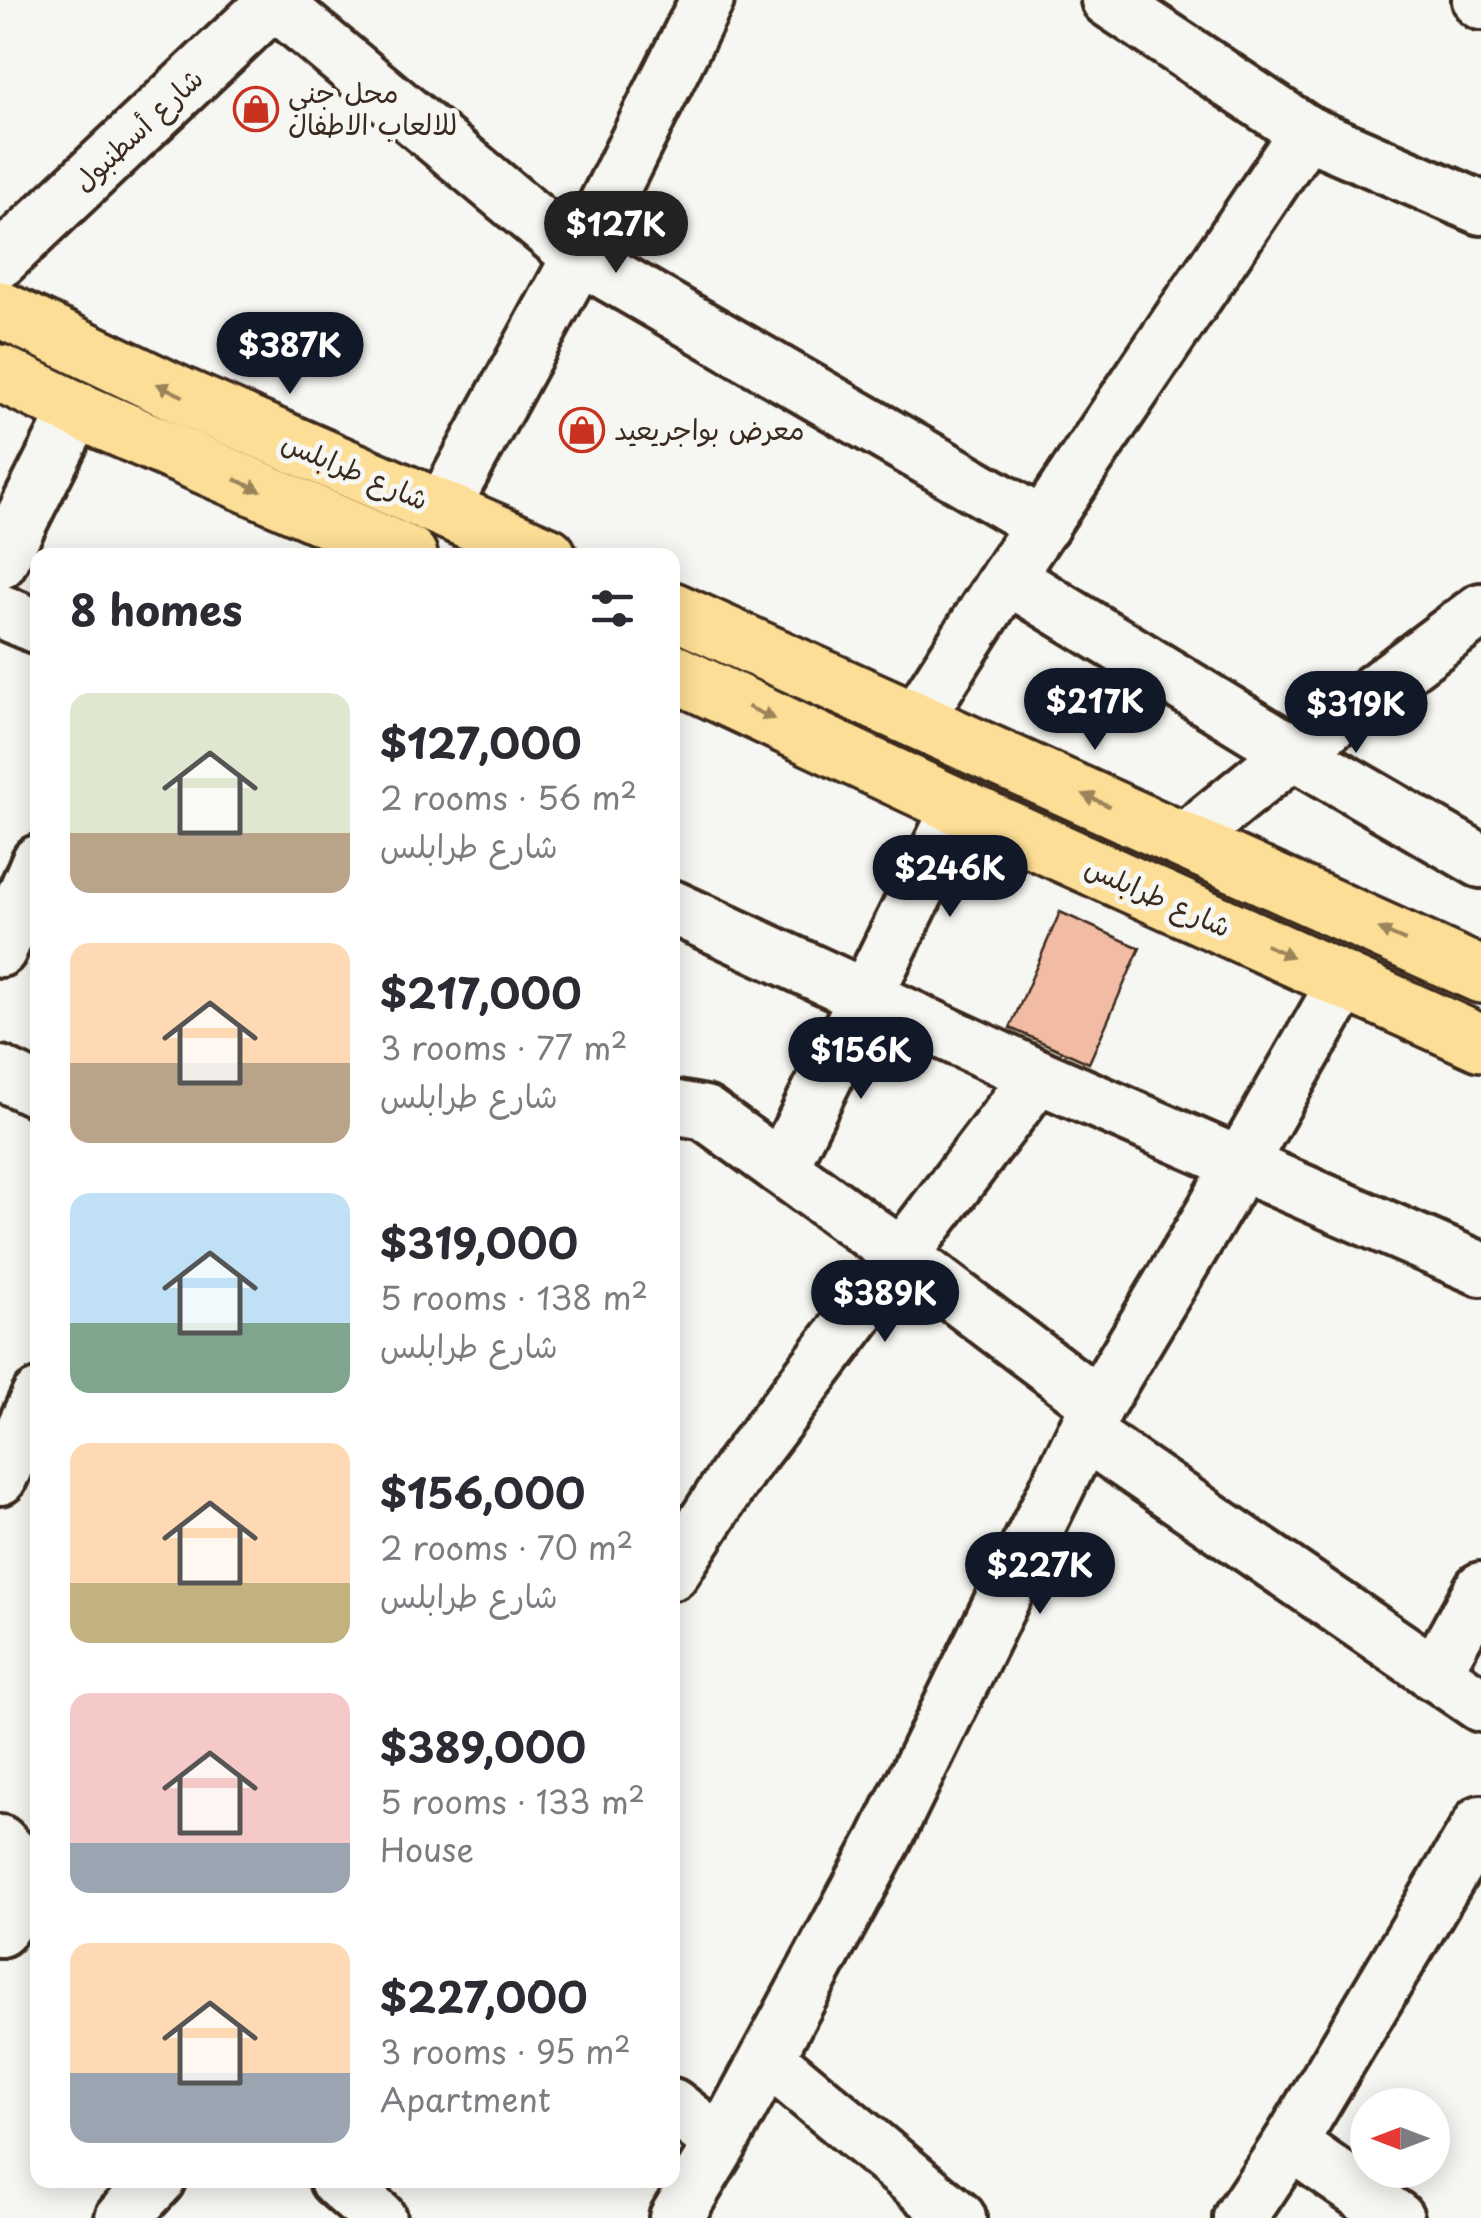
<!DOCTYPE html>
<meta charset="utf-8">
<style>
body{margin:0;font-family:"Playpen Sans","Playpen Sans Arabic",sans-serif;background:#f2f2f3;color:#2b2b33;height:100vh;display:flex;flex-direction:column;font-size:38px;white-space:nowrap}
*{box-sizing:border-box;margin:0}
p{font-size:32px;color:#7c7c81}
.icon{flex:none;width:55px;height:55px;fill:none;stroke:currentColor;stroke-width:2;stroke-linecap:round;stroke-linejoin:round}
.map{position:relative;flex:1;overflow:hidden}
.drawer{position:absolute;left:30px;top:548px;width:650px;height:1640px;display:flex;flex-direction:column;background:#fff;border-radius:20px;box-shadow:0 5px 25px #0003}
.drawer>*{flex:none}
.needle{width:65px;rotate:270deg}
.fabs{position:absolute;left:1350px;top:2088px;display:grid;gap:20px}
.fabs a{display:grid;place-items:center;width:100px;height:100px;border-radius:50%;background:#fff;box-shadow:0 5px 25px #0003;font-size:50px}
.price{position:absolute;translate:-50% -85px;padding:0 22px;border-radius:35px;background:#111827;color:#fff;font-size:32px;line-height:65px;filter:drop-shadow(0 2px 5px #0008)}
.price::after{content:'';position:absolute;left:50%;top:60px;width:30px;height:22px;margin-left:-15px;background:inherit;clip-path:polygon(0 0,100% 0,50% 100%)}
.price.current{background:#222;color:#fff}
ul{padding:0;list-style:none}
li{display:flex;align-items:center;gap:30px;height:250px;padding:0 40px}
li span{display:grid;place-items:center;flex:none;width:280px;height:200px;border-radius:20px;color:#555}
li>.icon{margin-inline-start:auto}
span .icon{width:120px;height:120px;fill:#fffc;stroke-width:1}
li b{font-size:42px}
h2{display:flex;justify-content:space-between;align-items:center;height:120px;padding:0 40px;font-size:42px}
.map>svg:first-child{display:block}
.building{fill:#f1bba4;stroke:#3b2a1e;stroke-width:2.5}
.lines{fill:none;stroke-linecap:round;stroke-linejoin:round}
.minor-casing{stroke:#3b2a1e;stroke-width:60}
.major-casing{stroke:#3b2a1e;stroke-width:62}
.minor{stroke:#f6f6f2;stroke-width:52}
.major{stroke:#fdde96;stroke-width:55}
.oneway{fill:#9c845a}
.labels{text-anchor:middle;stroke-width:10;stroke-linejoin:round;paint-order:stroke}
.poi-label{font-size:28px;fill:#3b2a1e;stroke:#f6f6f2;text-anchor:start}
.street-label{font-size:28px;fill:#3b2a1e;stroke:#f6f6f2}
</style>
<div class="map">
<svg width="1481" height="2218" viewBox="0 0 1481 2218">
<rect width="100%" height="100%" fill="#f6f6f2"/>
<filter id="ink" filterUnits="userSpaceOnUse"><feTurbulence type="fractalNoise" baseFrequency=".01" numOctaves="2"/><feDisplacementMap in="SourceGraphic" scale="20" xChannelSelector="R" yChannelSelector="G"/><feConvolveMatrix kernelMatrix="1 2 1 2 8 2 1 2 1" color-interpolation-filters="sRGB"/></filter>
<g filter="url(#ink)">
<polygon class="building" points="1060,912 1140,948 1089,1063 1010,1028"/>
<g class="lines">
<defs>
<g id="minor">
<polyline points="1108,0 1306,132 1481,208"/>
<polyline points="1479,0 1481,3"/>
<polyline points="274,2 579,257 1043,525"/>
<polyline points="0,261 276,0"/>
<polyline points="442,509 579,257 707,0"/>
<polyline points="0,562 77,410"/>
<polyline points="1007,577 1293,752 1481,861"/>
<polyline points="0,611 38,627"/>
<polyline points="917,718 1007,577 1306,132"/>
<polyline points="1184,841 1293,752 1481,610"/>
<polyline points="672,907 1038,1076 1481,1269"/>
<polyline points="0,950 38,862"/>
<polyline points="0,1073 38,1091"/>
<polyline points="672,1107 705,1113 901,1255 1098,1404"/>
<polyline points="781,1168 959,807"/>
<polyline points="1084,1433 1481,1705"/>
<polyline points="0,1478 38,1397"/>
<polyline points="672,1573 741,1467 1038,1076"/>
<polyline points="1434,1674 1481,1589"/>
<polyline points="0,1842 38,1882"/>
<polyline points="0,1930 38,1873"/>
<polyline points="767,2058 959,2218"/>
<polyline points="672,2105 721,2143"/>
<polyline points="1290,2143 1397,2218"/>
<polyline points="336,2180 379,2218"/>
<polyline points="122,2218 158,2180"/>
<polyline points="676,2218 721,2143 884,1841 1098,1404 1211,1215 1345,981"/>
<polyline points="1240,2218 1290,2143 1481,1822"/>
</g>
<g id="major">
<polyline points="0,309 184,397 548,555"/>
<polyline points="0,373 77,410 409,555"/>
<polyline points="672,610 1481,975"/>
<polyline points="672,672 959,807 1481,1043"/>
</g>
</defs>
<use href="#minor" class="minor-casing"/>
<use href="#major" class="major-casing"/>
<use href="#minor" class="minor"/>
<use href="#major" class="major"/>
</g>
<defs><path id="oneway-solid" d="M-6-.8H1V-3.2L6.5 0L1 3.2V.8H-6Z" transform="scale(2.5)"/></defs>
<g class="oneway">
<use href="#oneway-solid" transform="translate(170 390) rotate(-154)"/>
<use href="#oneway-solid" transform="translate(248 485) rotate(24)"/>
<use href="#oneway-solid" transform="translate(761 713) rotate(25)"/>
<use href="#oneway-solid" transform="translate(1096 800) rotate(-155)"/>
<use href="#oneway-solid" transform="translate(1392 935) rotate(-156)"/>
<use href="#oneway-solid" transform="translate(1279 951) rotate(24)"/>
</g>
</g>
<defs>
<symbol id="shop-ring" viewBox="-11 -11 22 22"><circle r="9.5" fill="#f6f6f2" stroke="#c8321e" stroke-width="1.5"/><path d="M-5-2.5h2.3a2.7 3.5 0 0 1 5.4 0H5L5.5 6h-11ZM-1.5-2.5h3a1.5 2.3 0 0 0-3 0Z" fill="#c8321e"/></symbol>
</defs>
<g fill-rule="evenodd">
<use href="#shop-ring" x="231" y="84" width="50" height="50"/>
<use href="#shop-ring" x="557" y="405" width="50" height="50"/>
</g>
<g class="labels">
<g class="poi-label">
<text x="288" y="103">محل جني<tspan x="288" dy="32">للالعاب الاطفال</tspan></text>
<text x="614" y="440">معرض بواجريعيد</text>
</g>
<g class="street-label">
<text transform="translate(138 130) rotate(-43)" y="10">شارع أسطنبول</text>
<text transform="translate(355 471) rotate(23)" y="10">شارع طرابلس</text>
<text transform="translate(1158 897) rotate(24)" y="10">شارع طرابلس</text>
</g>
</g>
</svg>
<div class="fabs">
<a><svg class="needle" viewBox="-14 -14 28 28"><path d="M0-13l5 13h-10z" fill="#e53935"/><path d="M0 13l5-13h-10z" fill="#7c7c81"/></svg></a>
</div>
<b class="price current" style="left:616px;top:276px">$127K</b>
<b class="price" style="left:290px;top:397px">$387K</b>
<b class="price" style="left:1095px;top:753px">$217K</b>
<b class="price" style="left:1356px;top:756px">$319K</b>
<b class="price" style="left:950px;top:920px">$246K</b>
<b class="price" style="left:861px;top:1102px">$156K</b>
<b class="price" style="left:885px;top:1345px">$389K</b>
<b class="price" style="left:1040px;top:1617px">$227K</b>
<section class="drawer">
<h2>8 homes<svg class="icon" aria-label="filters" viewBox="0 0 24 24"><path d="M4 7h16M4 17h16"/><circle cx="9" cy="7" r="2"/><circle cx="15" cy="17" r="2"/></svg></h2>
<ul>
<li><span style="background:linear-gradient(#dfe7d0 70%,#b9a48a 0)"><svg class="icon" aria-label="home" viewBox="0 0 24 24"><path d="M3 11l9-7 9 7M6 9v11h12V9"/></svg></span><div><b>$127,000</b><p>2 rooms · 56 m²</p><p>شارع طرابلس</p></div></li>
<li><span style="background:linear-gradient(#ffd9b3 60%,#b9a48a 0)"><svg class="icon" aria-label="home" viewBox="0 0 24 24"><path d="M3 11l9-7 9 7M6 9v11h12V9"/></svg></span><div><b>$217,000</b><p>3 rooms · 77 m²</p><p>شارع طرابلس</p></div></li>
<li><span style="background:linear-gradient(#bfe0f5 65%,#7fa58c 0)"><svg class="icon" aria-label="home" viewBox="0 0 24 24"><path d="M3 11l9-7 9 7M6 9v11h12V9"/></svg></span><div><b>$319,000</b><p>5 rooms · 138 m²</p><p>شارع طرابلس</p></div></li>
<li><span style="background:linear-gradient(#ffd9b3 70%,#c2b280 0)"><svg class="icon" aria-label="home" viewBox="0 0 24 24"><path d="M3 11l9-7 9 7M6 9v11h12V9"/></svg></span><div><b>$156,000</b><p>2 rooms · 70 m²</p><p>شارع طرابلس</p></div></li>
<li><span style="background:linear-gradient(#f6c9c9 75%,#9aa5b1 0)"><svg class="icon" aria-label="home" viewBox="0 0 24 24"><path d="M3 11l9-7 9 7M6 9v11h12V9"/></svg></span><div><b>$389,000</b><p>5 rooms · 133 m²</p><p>House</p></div></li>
<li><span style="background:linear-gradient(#ffd9b3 65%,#9aa5b1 0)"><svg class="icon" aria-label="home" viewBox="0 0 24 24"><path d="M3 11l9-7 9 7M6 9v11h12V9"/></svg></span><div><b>$227,000</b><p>3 rooms · 95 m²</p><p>Apartment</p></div></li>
</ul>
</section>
</div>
